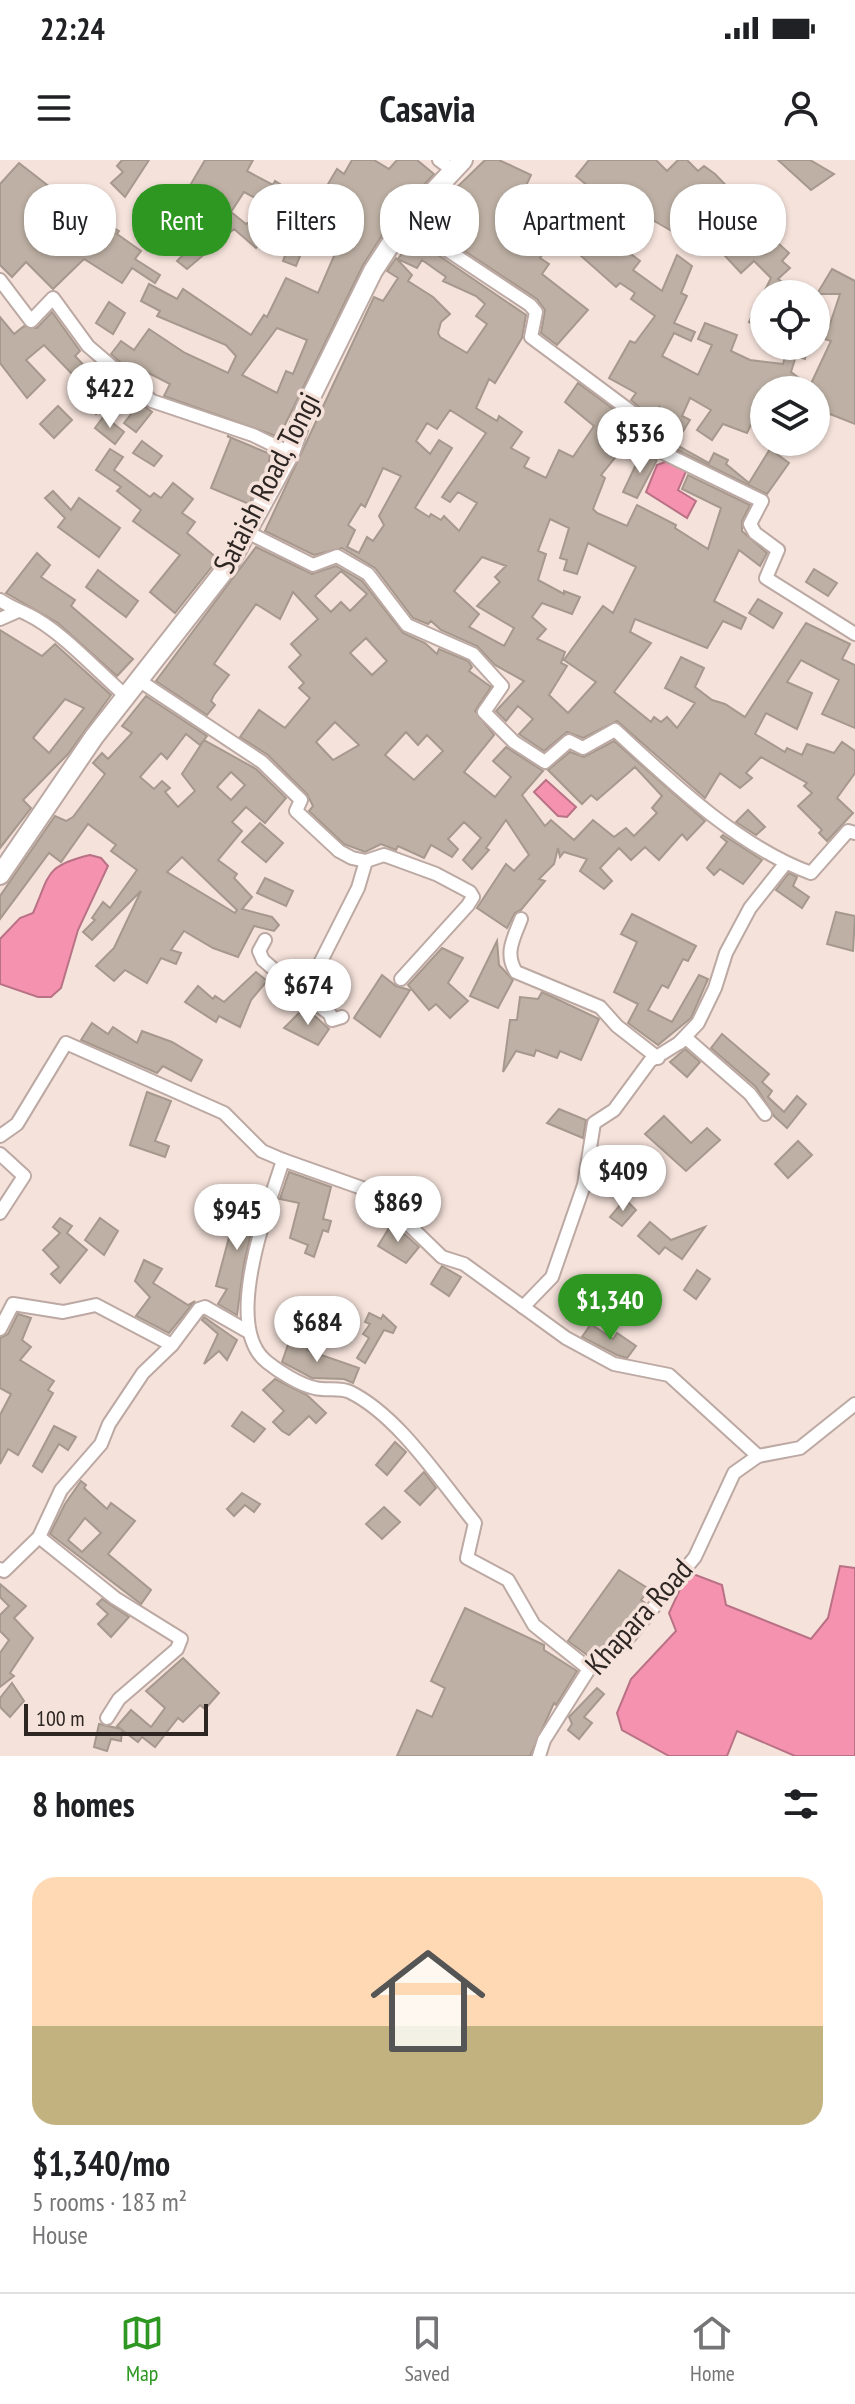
<!DOCTYPE html>
<meta charset="utf-8">
<style>
body{margin:0;font-family:"PT Sans Narrow",sans-serif;background:#f2f2f2;color:#202124;height:100vh;display:flex;flex-direction:column;font-size:30px;white-space:nowrap}
*{box-sizing:border-box;margin:0}
p{font-size:26px;color:#757577}
.icon{flex:none;width:44px;height:44px;fill:none;stroke:currentColor;stroke-width:2;stroke-linecap:round;stroke-linejoin:round}
.map{position:relative;height:1596px;overflow:hidden}
.details{display:flex;flex-direction:column;background:#fff;flex:1}
.details>*{flex:none}
.banner{position:absolute;left:24px;top:24px;width:808px;height:72px;display:flex;gap:16px}
.buttons{position:absolute;left:750px;top:120px;display:grid;gap:16px}
.buttons a{display:grid;place-items:center;width:80px;height:80px;border-radius:50%;background:#fff;box-shadow:0 2px 6px #0004;font-size:40px}
.scale{position:absolute;left:24px;bottom:20px;width:184px;box-sizing:border-box;padding-left:8px;border:4px solid #2d2623;border-top:0;font-size:22px;line-height:28px;white-space:nowrap;color:#2d2623;-webkit-text-stroke:6px #f5e2db;paint-order:stroke}
.price{position:absolute;translate:-50% -68px;padding:0 18px;border-radius:28px;background:#fff;color:#222;font-size:26px;line-height:52px;filter:drop-shadow(0 2px 4px #0008)}
.price::after{content:'';position:absolute;left:50%;top:48px;width:24px;height:18px;margin-left:-12px;background:inherit;clip-path:polygon(0 0,100% 0,50% 100%)}
.price.selected{background:#2d9721;color:#fff}
ul{padding:0;list-style:none}
li{display:grid;align-content:center;gap:16px;height:424px;padding:0 32px}
li span{display:grid;place-items:center;height:248px;border-radius:24px;color:#555}
li>.icon{margin-inline-start:auto}
span .icon{width:144px;height:144px;fill:#fffc;stroke-width:1}
li b{font-size:34px}
h2{display:flex;justify-content:space-between;align-items:center;height:96px;padding:0 32px;font-size:34px}
.chip{padding:0 28px;border-radius:32px;background:#fff;box-shadow:0 2px 6px #0004;font-size:28px;line-height:72px}
.chip.selected{background:#2d9721;color:#fff}
.status{display:flex;justify-content:space-between;align-items:center;height:56px;padding:0 40px;background:#fff;direction:ltr}
.status svg{height:22px;fill:currentColor}
header{display:flex;justify-content:space-between;align-items:center;height:104px;padding:0 32px;background:#fff;font-size:36px;font-weight:600}
.tab-bar{display:flex;justify-content:space-around;align-items:center;height:112px;border-top:2px solid #e0e0e0;background:#fff;font-size:22px;color:#757577}
.tab-bar a{display:grid;justify-items:center;gap:4px}
.tab-bar .selected{color:#2d9721}
.map>svg:first-child{display:block}
.water{fill:#f592af;stroke:#b97285;stroke-width:2}
.building{fill:#beb0a4;stroke:#a6988d;stroke-width:2;fill-rule:evenodd}
.lines{fill:none;stroke-linecap:round;stroke-linejoin:round}
.street-casing{stroke:#bca9a3;stroke-width:16}
.secondary-casing{stroke:#bca9a3;stroke-width:22}
.street{stroke:#fff;stroke-width:12}
.secondary{stroke:#fff;stroke-width:18}
.labels{text-anchor:middle;stroke-width:7;stroke-linejoin:round;paint-order:stroke}
.street-label{font-size:30px;fill:#2d2623;stroke:#f5e2db}
</style>
<div class="status"><b>22:24</b><svg viewBox="0 0 49 12"><path d="M0 12V9h3v3zM5 12V6h3v6zM10 12V3h3v9zM15 12V0h3v12zM26 1h20v11H26zM47 4h2v5h-2z"/></svg></div>
<header><svg class="icon" aria-label="menu" viewBox="0 0 24 24"><path d="M4 6h16M4 12h16M4 18h16"/></svg>Casavia<svg class="icon" aria-label="person" viewBox="0 0 24 24"><circle cx="12" cy="8" r="4"/><path d="M4 21q1-7 8-7t8 7"/></svg></header>
<div class="map">
<svg width="855" height="1596" viewBox="0 0 855 1596">
<rect width="100%" height="100%" fill="#f5e2db"/>
<g class="water">
<polygon points="670,300 687,309 678,330 696,341 687,358 646,332 657,305"/>
<polygon points="546,620 576,647 567,657 558,656 534,632"/>
<path d="M 90,695 L 101,698 L 108,706 L 78,770 L 61,828 L 51,837 L 38,837 L 0,824 L 0,779 L 20,758 L 33,753 C 50,715 44,706 90,695 Z"/>
<polygon points="840,1406 855,1408 855,1596 795,1596 737,1571 727,1596 669,1596 622,1570 617,1553 631,1519 676,1471 669,1453 688,1412 722,1425 726,1445 811,1479 828,1458"/>
</g>
<g class="building">
<polygon points="122,0 149,0 125,37 111,23 123,12 117,6"/>
<path d="M 205,0 L 253,0 L 247,11 L 273,25 L 275,21 L 315,46 L 337,9 L 344,14 L 352,0 L 374,0 L 389,9 L 397,0 L 417,0 L 434,14 L 395,55 L 363,105 L 279,277 L 164,236 L 170,224 L 139,208 L 134,214 L 111,194 L 121,181 L 134,190 L 149,169 L 185,193 L 228,213 L 236,196 L 226,185 L 157,156 L 160,151 L 141,141 L 149,124 L 177,139 L 183,129 L 251,175 L 264,155 L 267,157 L 286,118 L 318,133 L 337,89 L 309,74 L 296,106 L 283,101 L 286,93 L 262,80 L 256,88 L 234,69 L 187,109 L 177,101 L 186,92 L 161,75 ZM 244,32 L 263,42 L 252,61 L 246,64 L 231,52 ZM 277,168 L 307,180 L 293,214 L 286,211 L 277,233 L 242,215 Z"/>
<polygon points="485,0 499,0 531,15 518,43 563,71 558,79 554,77 540,98 549,104 542,114 588,150 557,185 541,173 545,150 537,139 421,62"/>
<polygon points="589,0 656,0 667,11 678,0 687,0 698,11 704,6 715,14 740,40 718,62 708,51 689,81 630,47 609,77 640,101 633,110 662,131 677,95 692,106 681,133 687,136 674,163 695,172 691,181 674,173 662,196 698,215 712,185 698,179 705,163 737,175 731,191 750,200 783,204 786,193 770,186 808,186 805,199 796,196 791,212 799,218 798,224 793,230 764,230 764,262 755,256 747,273 723,264 712,280 697,270 711,250 690,238 682,256 690,260 675,284 709,303 714,293 728,300 726,304 749,323 770,289 789,303 767,334 649,276 660,246 645,263 645,252 631,240 636,233 609,218 630,181 635,183 655,156 631,139 635,133 620,123 616,127 579,94 612,46 576,16"/>
<polygon points="778,0 810,0 834,14 811,30"/>
<polygon points="19,3 55,31 59,26 90,54 119,71 117,74 141,91 135,99 160,115 155,123 132,108 122,123 84,99 53,129 26,102 12,117 0,105 0,24"/>
<polygon points="727,70 734,77 741,70 765,94 778,83 789,93 782,101 790,108 778,119 800,134 764,134 764,169 749,162 771,118 754,101 741,113 713,83"/>
<path d="M 413,78 L 526,155 L 522,178 L 495,223 L 489,219 L 476,248 L 497,261 L 499,256 L 522,272 L 511,288 L 529,298 L 524,307 L 546,318 L 559,290 L 573,297 L 594,266 L 565,242 L 578,223 L 628,260 L 627,283 L 601,315 L 605,318 L 593,349 L 597,353 L 627,366 L 637,345 L 676,365 L 675,368 L 708,389 L 721,348 L 682,329 L 688,315 L 750,345 L 742,361 L 742,371 L 767,393 L 760,406 L 739,390 L 714,441 L 746,458 L 741,469 L 723,461 L 707,488 L 635,459 L 630,472 L 651,483 L 614,532 L 651,562 L 654,557 L 661,562 L 667,557 L 677,568 L 695,543 L 665,528 L 681,497 L 704,508 L 695,527 L 712,540 L 725,544 L 745,557 L 806,463 L 850,484 L 842,499 L 855,505 L 855,568 L 822,554 L 839,520 L 801,500 L 787,522 L 812,533 L 797,569 L 766,553 L 755,574 L 785,592 L 787,588 L 802,595 L 807,584 L 834,593 L 842,582 L 855,591 L 855,613 L 837,638 L 853,653 L 827,681 L 819,673 L 822,670 L 798,646 L 812,633 L 804,626 L 807,623 L 761,597 L 746,613 L 752,618 L 740,628 L 720,613 L 705,638 L 617,561 L 583,578 L 567,572 L 544,591 L 519,574 L 533,559 L 518,546 L 506,561 L 496,551 L 524,521 L 495,505 L 477,486 L 441,470 L 431,461 L 428,464 L 413,458 L 375,408 L 342,388 L 314,395 L 265,371 L 374,137 L 383,141 L 398,118 L 387,111 L 396,98 L 412,115 L 408,121 L 433,137 L 450,154 L 441,162 L 438,173 L 440,177 L 467,193 L 487,164 L 476,156 L 485,144 L 476,136 L 443,121 L 446,117 L 422,100 L 417,108 L 398,99 ZM 450,250 L 486,273 L 442,337 L 450,342 L 458,332 L 477,343 L 459,371 L 444,356 L 441,360 L 431,354 L 429,357 L 415,348 L 452,288 L 439,280 L 430,294 L 416,281 L 427,263 L 437,269 ZM 383,308 L 401,316 L 379,356 L 384,365 L 373,381 L 367,377 L 359,393 L 347,387 L 355,370 L 348,365 L 361,344 L 365,347 ZM 550,359 L 569,368 L 560,398 L 567,400 L 564,410 L 577,414 L 588,383 L 636,407 L 613,453 L 603,446 L 564,500 L 596,522 L 568,553 L 549,535 L 567,506 L 561,503 L 565,492 L 537,479 L 546,469 L 532,457 L 542,443 L 572,454 L 580,437 L 564,431 L 564,434 L 538,420 L 546,394 L 538,391 ZM 482,397 L 506,406 L 495,417 L 500,422 L 477,446 L 514,468 L 504,486 L 469,467 L 479,454 L 454,431 Z"/>
<polygon points="832,109 855,121 855,264 830,254 816,271 816,230 808,230 831,181 825,179 840,134 817,134"/>
<polygon points="109,142 125,153 113,174 96,163"/>
<polygon points="52,152 80,191 75,196 114,237 96,254 69,225 76,218 44,185 26,200 45,220 27,238 0,203 0,157 14,174 24,166 37,168"/>
<polygon points="140,243 152,252 136,272 124,263"/>
<polygon points="58,246 72,260 54,278 40,264"/>
<polygon points="104,256 124,272 115,284 95,268"/>
<polygon points="227,276 270,294 268,309 249,344 211,328 231,278"/>
<polygon points="142,281 162,296 154,306 133,293"/>
<polygon points="110,289 123,297 114,310 150,337 154,333 161,338 173,323 193,339 182,353 195,362 187,373 218,399 175,453 150,432 180,395 133,361 141,350 117,331 121,327 96,310"/>
<polygon points="642,292 657,300 637,338 623,332"/>
<polygon points="53,331 71,350 79,338 120,368 99,397 58,367 65,358 45,338"/>
<path d="M 256,387 L 312,414 L 336,406 L 362,421 L 403,473 L 425,483 L 437,494 L 439,489 L 468,501 L 472,507 L 469,511 L 491,527 L 475,551 L 494,575 L 464,612 L 495,637 L 511,617 L 493,601 L 506,587 L 543,611 L 522,635 L 545,666 L 551,660 L 574,680 L 593,660 L 614,677 L 626,668 L 634,676 L 657,653 L 652,648 L 662,636 L 635,607 L 597,640 L 591,635 L 582,644 L 548,610 L 570,592 L 584,597 L 614,581 L 705,661 L 687,680 L 682,674 L 659,700 L 645,687 L 631,700 L 619,688 L 600,708 L 612,721 L 604,729 L 580,711 L 587,699 L 564,692 L 560,697 L 558,688 L 554,704 L 539,719 L 545,721 L 521,750 L 515,753 L 507,768 L 477,748 L 506,704 L 514,711 L 529,695 L 506,660 L 486,688 L 489,690 L 472,709 L 463,700 L 481,678 L 464,662 L 448,679 L 458,689 L 452,697 L 431,685 L 424,698 L 398,686 L 396,690 L 381,684 L 365,692 L 344,684 L 309,651 L 313,646 L 307,634 L 268,595 L 240,577 L 259,550 L 285,568 L 310,538 L 299,528 L 304,523 L 289,507 L 301,495 L 291,484 L 318,459 L 293,432 L 280,459 L 256,444 L 214,504 L 229,515 L 214,535 L 211,541 L 215,545 L 207,555 L 156,521 ZM 341,411 L 367,434 L 350,451 L 341,442 L 331,452 L 315,436 ZM 366,478 L 387,501 L 372,515 L 350,493 ZM 335,562 L 359,585 L 333,600 L 316,582 ZM 406,572 L 418,585 L 427,575 L 443,591 L 414,620 L 385,595 Z"/>
<polygon points="37,393 50,405 41,417 75,440 71,446 133,499 117,516 58,463 6,433"/>
<polygon points="814,409 837,423 828,436 806,422"/>
<polygon points="98,410 138,441 126,457 86,427"/>
<polygon points="758,439 782,453 773,468 749,453"/>
<path d="M 0,470 L 42,496 L 55,484 L 111,535 L 68,594 L 23,640 L 31,648 L 0,688 ZM 65,539 L 84,548 L 49,593 L 33,578 Z"/>
<path d="M 146,536 L 207,576 L 204,580 L 256,609 L 286,638 L 265,663 L 246,647 L 232,662 L 242,671 L 218,700 L 237,714 L 234,718 L 252,737 L 242,749 L 272,757 L 279,765 L 274,771 L 254,766 L 238,797 L 213,788 L 184,771 L 171,790 L 181,793 L 176,804 L 161,798 L 147,823 L 125,810 L 114,821 L 96,806 L 114,788 L 141,731 L 92,780 L 83,772 L 95,760 L 92,758 L 103,742 L 110,748 L 137,710 L 111,691 L 116,685 L 88,664 L 61,702 L 49,693 L 0,759 L 0,736 L 55,656 L 66,661 L 73,657 L 105,614 L 93,603 L 102,593 L 108,599 L 132,573 L 122,566 ZM 186,574 L 200,585 L 204,580 L 182,614 L 195,631 L 178,647 L 165,632 L 170,628 L 162,621 L 154,629 L 140,617 L 161,593 L 167,599 ZM 231,612 L 245,625 L 231,640 L 217,627 ZM 182,697 L 237,750 L 235,753 L 167,712 Z"/>
<polygon points="748,650 765,667 756,675 736,662"/>
<polygon points="260,663 283,683 266,702 242,682"/>
<polygon points="723,675 762,700 743,724 720,709 714,715 707,708 727,682 721,677"/>
<polygon points="789,713 797,717 793,726 809,737 802,748 776,730"/>
<polygon points="265,718 293,731 286,746 257,733"/>
<polygon points="836,752 855,756 853,791 827,784"/>
<polygon points="632,754 696,786 688,801 683,799 668,828 662,825 648,850 672,862 699,815 708,819 691,858 658,885 628,863 638,844 614,832 637,782 621,774"/>
<polygon points="497,781 499,805 513,820 498,848 470,836"/>
<polygon points="442,788 463,798 448,823 468,841 450,858 436,844 429,850 408,825"/>
<polygon points="256,812 267,821 251,840 240,867 219,856 216,862 185,842 198,826 213,839 215,836 224,842"/>
<polygon points="382,815 396,826 410,830 380,877 354,858"/>
<polygon points="542,832 599,859 581,900 560,891 557,898 536,890 534,896 516,891 503,912 510,860 517,860 520,837 538,839"/>
<polygon points="305,847 329,869 318,885 284,868"/>
<polygon points="92,863 108,874 113,867 137,883 142,871 172,882 202,900 191,921 163,906 157,913 81,880"/>
<polygon points="722,874 769,914 762,922 772,931 768,937 784,952 797,936 806,944 787,968 774,956 756,927 711,888"/>
<polygon points="685,889 700,902 687,917 670,902"/>
<polygon points="147,932 171,941 155,981 169,986 165,997 130,985"/>
<polygon points="559,949 586,960 583,978 547,963"/>
<polygon points="664,956 691,983 707,968 720,980 686,1011 645,974"/>
<polygon points="798,981 812,995 788,1018 775,1004"/>
<polygon points="289,1012 331,1027 323,1059 331,1061 328,1072 323,1070 314,1097 305,1093 308,1085 290,1078 299,1043 280,1039"/>
<polygon points="242,1029 259,1035 251,1055 255,1056 244,1103 237,1155 218,1144 227,1129 216,1126"/>
<polygon points="625,1039 636,1050 622,1066 610,1057"/>
<polygon points="60,1058 72,1066 67,1073 87,1090 60,1123 51,1114 59,1107 43,1090 60,1073 53,1067"/>
<polygon points="100,1058 118,1071 104,1095 85,1080"/>
<polygon points="650,1062 671,1080 705,1067 682,1099 665,1087 659,1094 638,1076"/>
<polygon points="392,1063 419,1087 406,1103 378,1086"/>
<polygon points="144,1100 162,1109 153,1123 188,1145 195,1141 169,1173 136,1156 150,1137 135,1121"/>
<polygon points="442,1106 461,1117 449,1136 431,1124"/>
<polygon points="697,1110 710,1119 696,1139 684,1130"/>
<polygon points="369,1153 381,1159 383,1155 396,1167 393,1173 384,1170 365,1203 357,1198 369,1178 363,1174 370,1164 365,1162"/>
<polygon points="18,1154 31,1158 22,1180 31,1187 20,1200 54,1221 48,1230 53,1233 18,1295 8,1289 0,1304 0,1255 11,1234 0,1228 0,1178 8,1174"/>
<polygon points="204,1157 237,1180 227,1200 219,1191 204,1204 218,1174 202,1160"/>
<polygon points="591,1164 613,1179 617,1173 636,1186 627,1198 617,1195 582,1177"/>
<polygon points="290,1179 309,1187 307,1190 359,1208 353,1223 344,1219 312,1218 282,1202"/>
<polygon points="275,1219 307,1235 326,1253 316,1263 309,1256 289,1275 282,1271 273,1262 284,1251 263,1230"/>
<polygon points="242,1252 265,1269 254,1282 232,1266"/>
<polygon points="54,1266 76,1277 68,1290 59,1284 42,1312 33,1306"/>
<polygon points="395,1282 406,1292 387,1315 376,1305"/>
<polygon points="424,1312 436,1328 420,1345 405,1331"/>
<path d="M 81,1321 L 86,1325 L 84,1328 L 107,1349 L 111,1343 L 135,1361 L 108,1394 L 151,1430 L 141,1444 L 50,1374 L 65,1344 ZM 85,1358 L 101,1373 L 82,1392 L 68,1380 Z"/>
<polygon points="242,1333 260,1344 254,1352 245,1345 234,1356 227,1349"/>
<polygon points="384,1347 400,1362 382,1379 366,1364"/>
<polygon points="619,1410 649,1429 641,1440 645,1443 623,1470 590,1497 568,1481"/>
<polygon points="0,1424 26,1446 14,1458 33,1478 10,1513 14,1516 0,1527 0,1493 9,1480 0,1471 0,1455 9,1446 0,1437"/>
<polygon points="102,1439 129,1457 111,1477 98,1464 108,1454 97,1444"/>
<polygon points="465,1448 544,1485 544,1490 577,1511 556,1545 554,1543 530,1596 397,1596 417,1550 432,1557 445,1528 431,1521"/>
<polygon points="183,1498 219,1533 205,1549 200,1545 183,1562 178,1558 155,1587 142,1577 138,1582 122,1570 121,1581 111,1579 107,1591 94,1587 99,1564 121,1569 117,1566 131,1550 151,1567 165,1548 146,1531"/>
<polygon points="12,1523 24,1541 10,1557 0,1547 0,1538"/>
<polygon points="597,1528 604,1534 584,1557 592,1563 579,1579 568,1570 572,1564 569,1557"/>
</g>
<g class="lines">
<defs>
<g id="street">
<polyline points="439,0 454,11"/>
<polyline points="405,62 530,145 536,152 531,177 637,256 635,279 762,341 750,364 755,373 778,390 766,418 855,474"/>
<polyline points="0,120 31,161 53,138 88,186 152,241 253,275 290,293"/>
<path d="M 247,372 L 313,405 L 337,396 L 368,414 L 407,465 L 473,494 L 502,526 L 484,552 L 514,582 L 545,602 L 569,581 L 583,588 L 615,570 C 671,622 739,687 811,713 L 848,671 L 855,673"/>
<path d="M 0,440 C 10,447 17,449 27,454 C 61,470 99,513 128,538"/>
<polyline points="0,459 16,452"/>
<polyline points="140,521 262,602 301,640 296,651 339,691 352,698 366,701 384,695 436,714 470,732 473,737 468,745 401,819"/>
<path d="M 521,759 C 514,778 504,793 516,812 L 600,847 L 617,866 L 658,898"/>
<polyline points="265,780 259,791 263,800 300,832 311,821 358,728 366,701"/>
<polyline points="300,832 330,854 332,860 342,857"/>
<polyline points="679,883 686,878 750,934 765,954"/>
<path d="M 0,976 L 17,964 L 66,883 L 224,953 L 262,991 L 283,1000 C 269,1046 221,1166 267,1202 C 278,1211 300,1225 315,1228 C 326,1231 340,1227 350,1232 C 399,1256 441,1322 475,1363 L 467,1398 L 508,1420 L 534,1465 L 589,1509"/>
<polyline points="0,994 24,1016 0,1053"/>
<polyline points="283,1000 376,1033 442,1097 464,1104 566,1178 614,1204 669,1215 758,1296"/>
<polyline points="523,1147 552,1117 584,1025 594,963 614,950 650,901 679,883 698,863 715,828 726,793 750,748 785,704"/>
<polyline points="0,1169 13,1144 63,1152 96,1145 172,1185"/>
<polyline points="39,1377 115,1438 181,1479 177,1489 119,1539 107,1558"/>
<polyline points="0,1409 4,1411 39,1377 61,1330 101,1284 109,1264 143,1213 172,1185 199,1149 205,1147 247,1171"/>
<polyline points="539,1596 544,1580 589,1509 630,1476 695,1397 734,1313 758,1296 800,1288 855,1244"/>
</g>
<polyline id="secondary" points="0,715 94,577 228,406 290,293 305,249 373,111 405,62 463,0"/>
</defs>
<use href="#street" class="street-casing"/>
<use href="#secondary" class="secondary-casing"/>
<use href="#street" class="street"/>
<use href="#secondary" class="secondary"/>
</g>
<g class="labels">
<g class="street-label">
<text transform="translate(267 323) rotate(-63)" y="10">Sataish Road, Tongi</text>
<text transform="translate(639 1457) rotate(-48)" y="10">Khapara Road</text>
</g>
</g>
</svg>
<div class="buttons">
<a><svg class="icon" aria-label="locate" viewBox="0 0 24 24"><circle cx="12" cy="12" r="6"/><path d="M12 2v4M12 18v4M2 12h4M18 12h4"/></svg></a>
<a><svg class="icon" aria-label="layers" viewBox="0 0 24 24"><path d="M12 4l9 5-9 5-9-5zM3 14l9 5 9-5"/></svg></a>
</div>
<div class="scale">100 m</div>
<b class="price" style="left:110px;top:270px">$422</b>
<b class="price" style="left:640px;top:315px">$536</b>
<b class="price" style="left:308px;top:867px">$674</b>
<b class="price" style="left:623px;top:1053px">$409</b>
<b class="price" style="left:398px;top:1084px">$869</b>
<b class="price" style="left:237px;top:1092px">$945</b>
<b class="price selected" style="left:610px;top:1182px">$1,340</b>
<b class="price" style="left:317px;top:1204px">$684</b>
<div class="banner">
<a class="chip">Buy</a>
<a class="chip selected">Rent</a>
<a class="chip">Filters</a>
<a class="chip">New</a>
<a class="chip">Apartment</a>
<a class="chip">House</a>
</div>
</div>
<section class="details">
<h2>8 homes<svg class="icon" aria-label="filters" viewBox="0 0 24 24"><path d="M4 7h16M4 17h16"/><circle cx="9" cy="7" r="2"/><circle cx="15" cy="17" r="2"/></svg></h2>
<ul>
<li><span style="background:linear-gradient(#ffd9b3 60%,#c2b280 0)"><svg class="icon" aria-label="home" viewBox="0 0 24 24"><path d="M3 11l9-7 9 7M6 9v11h12V9"/></svg></span><div><b>$1,340/mo</b><p>5 rooms · 183 m²</p><p>House</p></div></li>
</ul>
</section>
<nav class="tab-bar">
<a class="selected"><svg class="icon" aria-label="map" viewBox="0 0 24 24"><path d="M3 6l6-2 6 2 6-2v14l-6 2-6-2-6 2zM9 4v14M15 6v14"/></svg>Map</a>
<a><svg class="icon" aria-label="saved" viewBox="0 0 24 24"><path d="M7 4h10v16l-5-4-5 4z"/></svg>Saved</a>
<a><svg class="icon" aria-label="home" viewBox="0 0 24 24"><path d="M3 11l9-7 9 7M6 9v11h12V9"/></svg>Home</a>
</nav>
